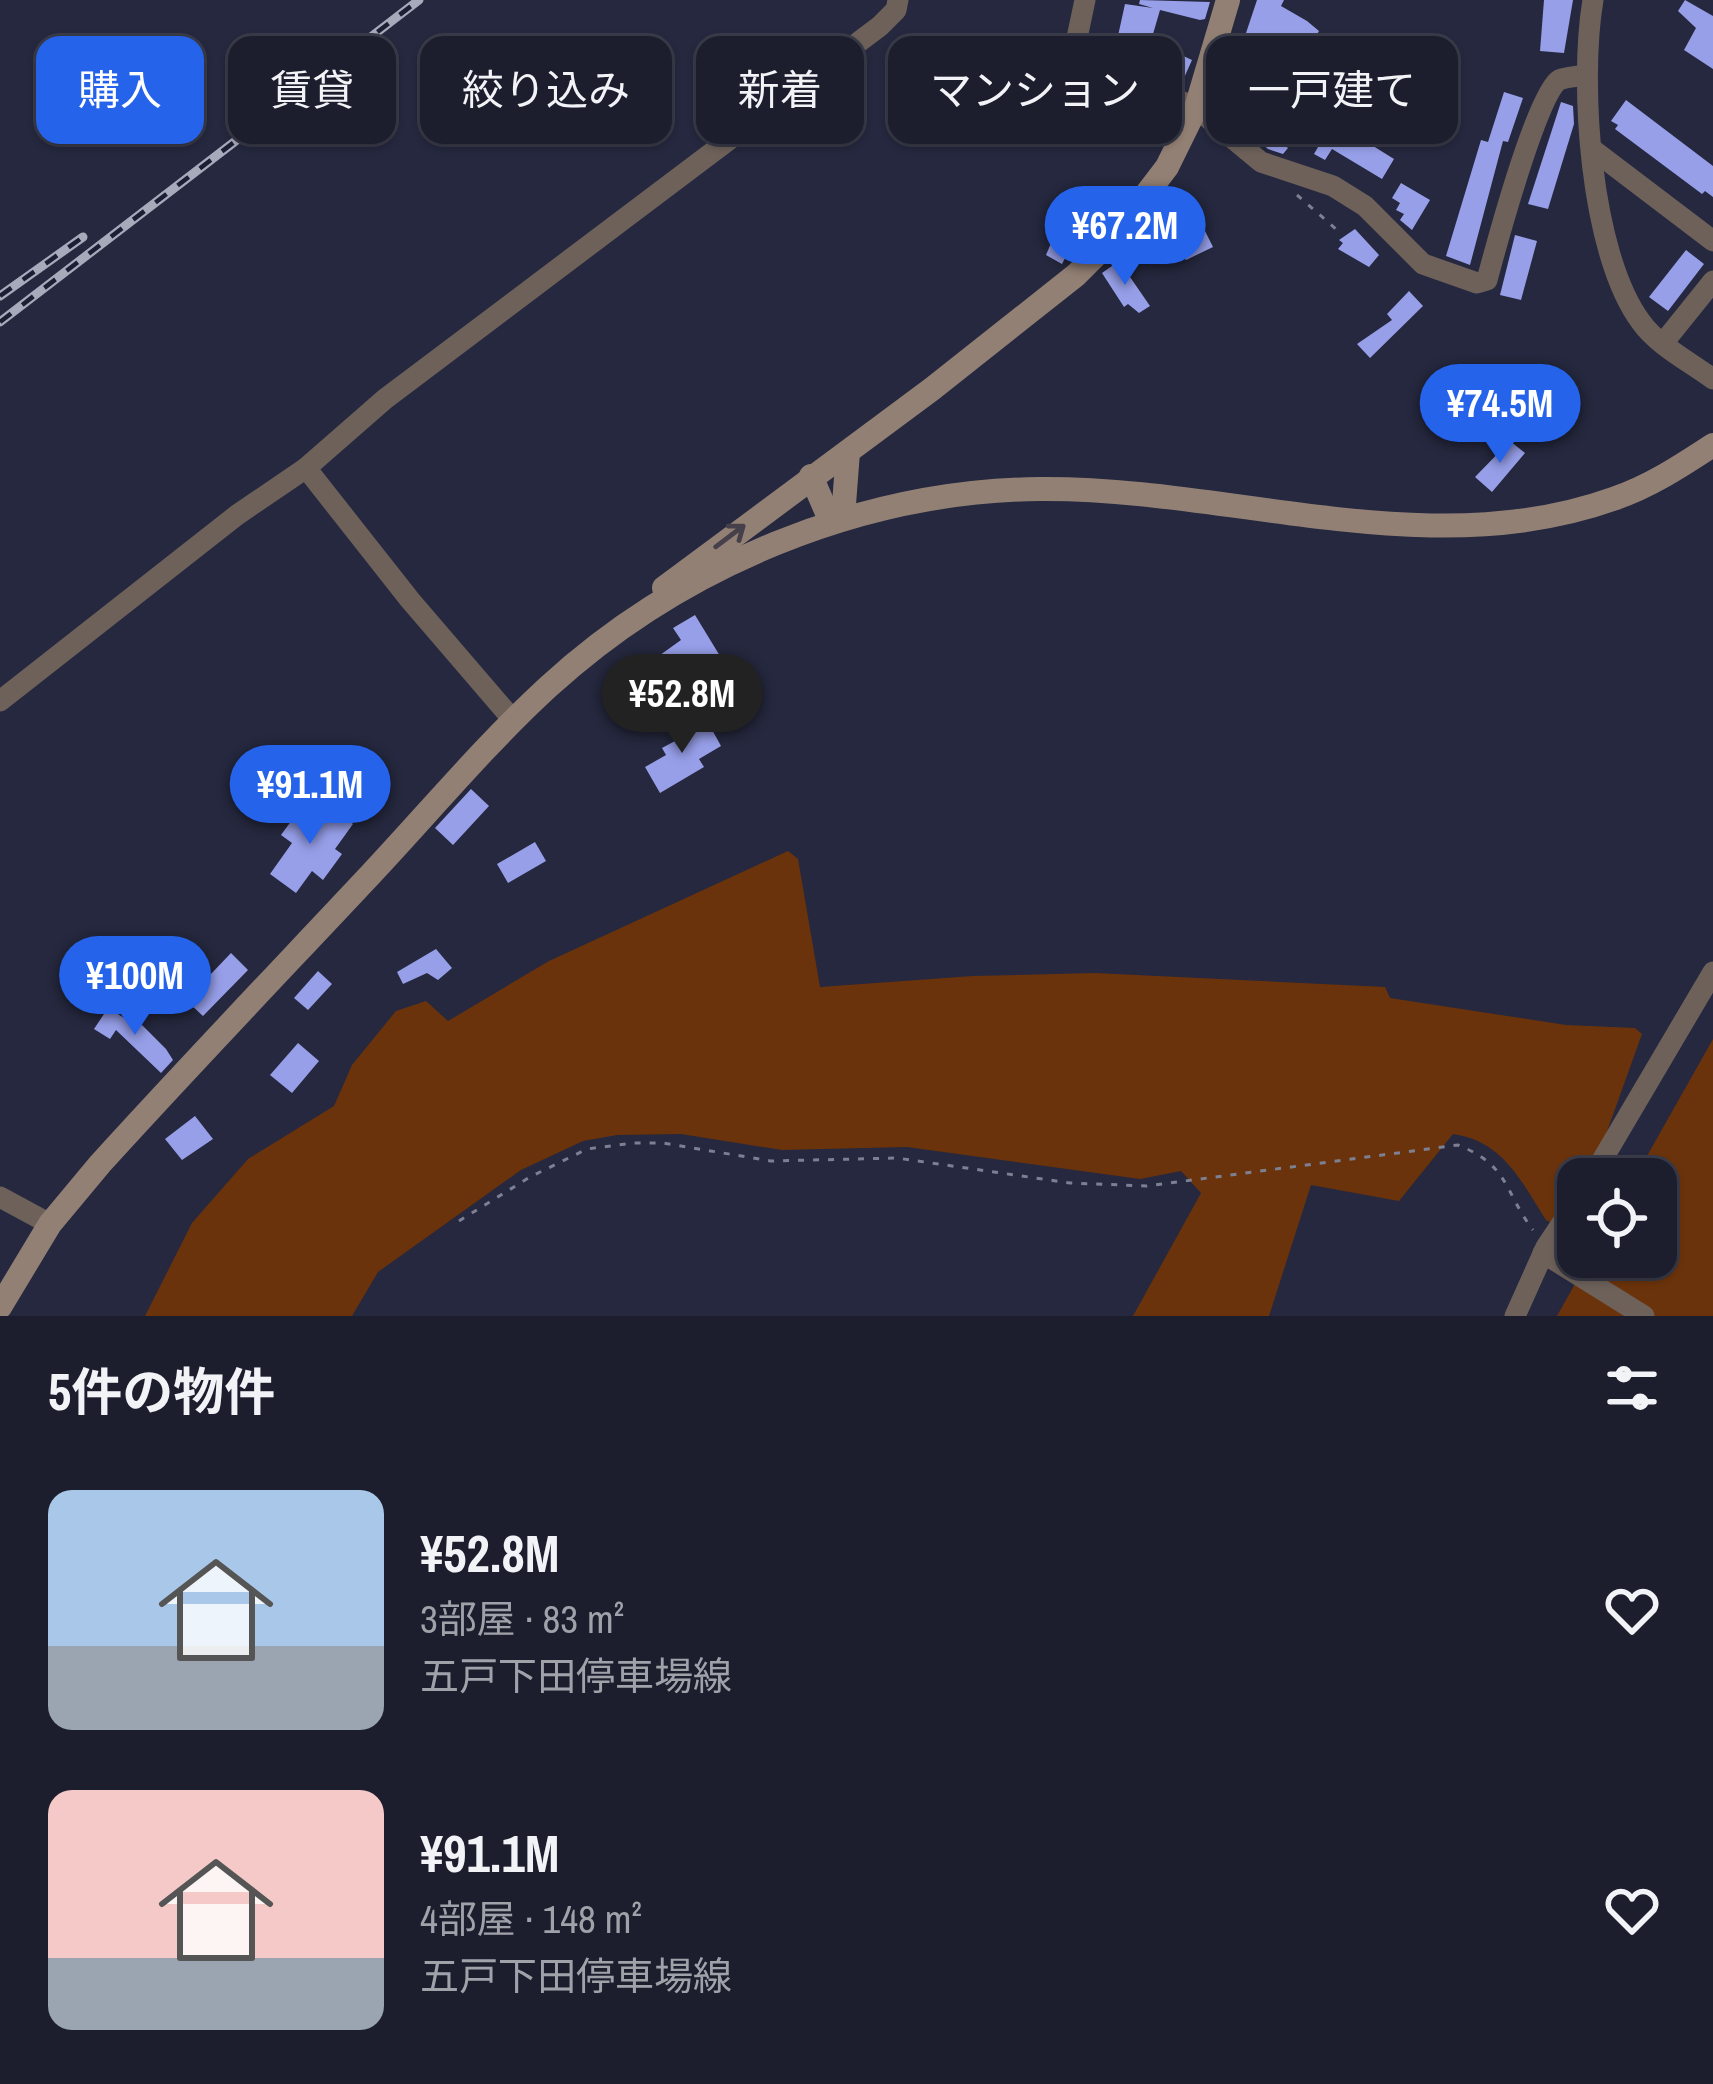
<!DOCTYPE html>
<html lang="ja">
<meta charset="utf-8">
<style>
body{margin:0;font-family:"Archivo Narrow","Noto Sans JP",sans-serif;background:#252736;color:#f1f3f6;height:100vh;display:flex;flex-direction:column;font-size:45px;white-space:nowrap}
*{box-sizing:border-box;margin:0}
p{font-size:39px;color:#a0a2aa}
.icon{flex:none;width:66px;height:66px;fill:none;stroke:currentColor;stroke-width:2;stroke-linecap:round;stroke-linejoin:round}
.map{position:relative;height:1316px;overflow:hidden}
.details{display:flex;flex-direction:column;background:#1c1e2e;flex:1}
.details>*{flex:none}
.guide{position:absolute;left:36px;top:36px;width:1641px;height:108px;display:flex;gap:24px}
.tools{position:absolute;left:1557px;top:1158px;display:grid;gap:24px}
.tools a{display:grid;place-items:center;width:120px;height:120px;border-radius:24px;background:#1c1e2e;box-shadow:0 3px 9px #0004,0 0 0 3px #3a3c4a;font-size:60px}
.price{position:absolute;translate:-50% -102px;padding:0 27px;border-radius:42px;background:#2563eb;color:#fff;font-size:39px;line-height:78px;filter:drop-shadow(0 3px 6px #0008)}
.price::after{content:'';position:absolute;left:50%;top:72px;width:36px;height:27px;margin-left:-18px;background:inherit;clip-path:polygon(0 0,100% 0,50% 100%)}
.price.active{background:#222;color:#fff}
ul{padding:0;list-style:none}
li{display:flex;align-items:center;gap:36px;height:300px;padding:0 48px}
li span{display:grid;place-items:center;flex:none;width:336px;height:240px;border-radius:24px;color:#555}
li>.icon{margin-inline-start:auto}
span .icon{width:144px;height:144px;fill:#fffc;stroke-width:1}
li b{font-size:51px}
h2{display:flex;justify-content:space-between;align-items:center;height:144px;padding:0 48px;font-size:51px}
.tag{padding:0 42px;border-radius:24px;background:#1c1e2e;box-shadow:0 3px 9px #0004,0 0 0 3px #3a3c4a;font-size:42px;line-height:108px}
.tag.active{background:#2563eb;color:#fff}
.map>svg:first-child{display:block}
.green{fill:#6b330b}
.building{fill:#979fe9}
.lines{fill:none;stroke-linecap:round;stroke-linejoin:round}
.path{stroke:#7d8092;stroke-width:3;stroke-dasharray:6 9;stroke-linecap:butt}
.street{stroke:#6d615a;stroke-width:21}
.secondary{stroke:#938075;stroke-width:24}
.rail-casing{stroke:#a7aabb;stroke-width:9}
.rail{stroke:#1c1e34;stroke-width:4.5;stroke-dasharray:14;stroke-linecap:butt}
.oneway{stroke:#46404b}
</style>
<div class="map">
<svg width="1713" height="1316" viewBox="0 0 1713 1316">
<rect width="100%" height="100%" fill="#25283e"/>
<g class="green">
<path d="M 788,851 L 798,859 L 820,987 L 973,976 L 1095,973 L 1385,987 L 1390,998 L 1566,1025 L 1635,1028 L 1642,1034 L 1601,1148 L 1553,1224 L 1546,1220 C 1521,1181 1503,1141 1453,1134 L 1399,1201 L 1311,1185 L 1269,1316 L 1133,1316 L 1201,1193 L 1181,1171 L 1140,1179 L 907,1147 L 782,1150 L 681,1134 L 617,1135 L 583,1141 L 521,1170 L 378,1272 L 352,1316 L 145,1316 L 192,1223 L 248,1159 L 334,1106 L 352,1065 L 396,1011 L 426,1001 L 448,1021 L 549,961 Z"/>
<polygon points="1713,1039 1713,1316 1557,1316 1590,1257 1656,1257 1656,1179 1634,1179"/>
</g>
<g class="building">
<polygon points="1140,0 1210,2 1205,19 1200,20 1160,10 1151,41 1192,60 1184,78 1139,57 1136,64 1114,54 1125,4 1153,8 1139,4"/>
<polygon points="1257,0 1284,0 1281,6 1307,21 1319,31 1315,38 1328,45 1320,62 1343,72 1333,96 1308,85 1312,76 1290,66 1260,104 1267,109 1256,122 1288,148 1283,154 1268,149 1227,114 1249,82 1239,73 1265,39 1246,33"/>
<polygon points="1544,0 1573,0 1564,53 1540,51"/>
<polygon points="1685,0 1713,16 1713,69 1684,50 1696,28 1678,11"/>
<polygon points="1079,74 1128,93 1118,117 1070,92"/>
<polygon points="1504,92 1523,98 1508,142 1503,141 1470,265 1446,256 1481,140 1488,142"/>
<polygon points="1626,100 1713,166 1713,197 1705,191 1702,194 1615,129 1618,125 1611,121"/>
<polygon points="1561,102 1573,106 1574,124 1548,209 1528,204"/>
<polygon points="1333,121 1394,159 1382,179 1332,149 1325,160 1314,154"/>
<polygon points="1401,183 1430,200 1412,230 1400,220 1404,214 1396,210 1400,203 1392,198"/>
<polygon points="1068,203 1086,211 1086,217 1062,264 1046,255"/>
<polygon points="1198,217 1213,247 1186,260 1168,232"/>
<polygon points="1355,229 1379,255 1369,267 1338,249 1343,243 1339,240"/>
<polygon points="1515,235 1537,241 1521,300 1500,295"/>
<polygon points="1686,250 1704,264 1668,311 1649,297"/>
<polygon points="1119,261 1150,306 1139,313 1128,304 1124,307 1102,273"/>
<polygon points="1409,291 1423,306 1370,358 1357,344 1392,320 1387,314"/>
<polygon points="1510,441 1525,453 1492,492 1475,477"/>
<polygon points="695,615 720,656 684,678 690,687 672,699 663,685 650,695 639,679 646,674 642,668 681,640 673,628"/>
<polygon points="688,724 692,731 710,726 721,746 699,759 704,767 660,793 645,767 666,755 662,748 675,741 670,734"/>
<polygon points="471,789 489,806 453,845 435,828"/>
<polygon points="305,802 339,822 343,816 353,824 335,849 342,854 323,880 312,871 296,893 270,874 292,843 281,835"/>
<polygon points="535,842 546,861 508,883 497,864"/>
<polygon points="436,949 452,968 438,980 427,973 403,984 397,972"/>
<polygon points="231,953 248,970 203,1016 176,991 199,965 210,975"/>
<polygon points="318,971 332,984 308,1010 294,998"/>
<polygon points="108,1008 134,1024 138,1021 166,1049 173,1060 161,1073 116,1030 110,1039 94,1029"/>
<polygon points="298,1043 319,1061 292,1093 270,1075"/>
<polygon points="195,1116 213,1139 182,1160 165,1139"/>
</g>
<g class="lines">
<g class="path">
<polyline points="1297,195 1336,229"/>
<path d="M 459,1221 L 530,1177 L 587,1149 L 633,1143 L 663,1143 L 771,1161 L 897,1158 L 1070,1183 L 1147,1186 L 1458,1145 C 1510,1166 1503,1190 1533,1230"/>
</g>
<g class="street">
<path d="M 1085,0 L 1074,52 L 1196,108 L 1261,162 L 1333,186 L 1365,206 L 1423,264 L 1477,283 L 1487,280 C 1495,250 1538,91 1559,80 C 1566,77 1579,76 1587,75"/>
<path d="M 1593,0 C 1579,82 1590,254 1641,322 C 1657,345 1690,362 1713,379"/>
<polyline points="1592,149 1713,241"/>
<polyline points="1664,342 1713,281"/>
<polyline points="306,468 410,600 513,720"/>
<polyline points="0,701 237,515 306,468 385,399 880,26 896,10 898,0"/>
<polyline points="1591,1179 1713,972"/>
<polyline points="0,1197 50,1224"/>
<polyline points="1543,1253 1644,1316"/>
<polyline points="1515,1316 1546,1247 1578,1199"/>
</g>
<g class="secondary">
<polyline points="811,476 831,522"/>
<polyline points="843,517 848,452"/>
<polyline points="664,588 932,389 1076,275 1112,239 1167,167 1196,108 1228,0"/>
<path d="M 0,1307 L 50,1224 L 100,1164 C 189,1066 281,970 372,873 C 430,811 485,745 548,687 C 680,566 860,491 1039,489 C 1229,487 1428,565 1613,499 C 1649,487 1681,466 1713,445"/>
</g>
<defs>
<g id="rail">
<polyline points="0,296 83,237"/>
<polyline points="0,322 419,0"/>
</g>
</defs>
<use href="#rail" class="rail-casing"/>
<use href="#rail" class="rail"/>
</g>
<defs><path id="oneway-shaft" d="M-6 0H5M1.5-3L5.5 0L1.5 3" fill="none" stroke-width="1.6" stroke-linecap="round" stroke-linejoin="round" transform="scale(3)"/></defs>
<use class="oneway" href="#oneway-shaft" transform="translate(730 536) rotate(-37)"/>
</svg>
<div class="tools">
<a><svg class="icon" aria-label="locate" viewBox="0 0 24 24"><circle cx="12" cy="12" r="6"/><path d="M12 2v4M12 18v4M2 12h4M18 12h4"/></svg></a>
</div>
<b class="price" style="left:1125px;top:288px">¥67.2M</b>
<b class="price" style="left:1500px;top:466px">¥74.5M</b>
<b class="price active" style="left:682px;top:756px">¥52.8M</b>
<b class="price" style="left:310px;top:847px">¥91.1M</b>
<b class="price" style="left:135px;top:1038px">¥100M</b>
<div class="guide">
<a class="tag active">購入</a>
<a class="tag">賃貸</a>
<a class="tag">絞り込み</a>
<a class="tag">新着</a>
<a class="tag">マンション</a>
<a class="tag">一戸建て</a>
</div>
</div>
<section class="details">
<h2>5件の物件<svg class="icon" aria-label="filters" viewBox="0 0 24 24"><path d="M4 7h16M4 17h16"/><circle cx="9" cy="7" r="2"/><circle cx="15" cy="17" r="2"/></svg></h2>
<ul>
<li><span style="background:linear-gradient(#a9c7e8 65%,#9aa5b1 0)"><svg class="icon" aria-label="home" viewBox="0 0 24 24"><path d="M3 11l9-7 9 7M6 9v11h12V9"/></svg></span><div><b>¥52.8M</b><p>3部屋 · 83 m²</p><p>五戸下田停車場線</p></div><svg class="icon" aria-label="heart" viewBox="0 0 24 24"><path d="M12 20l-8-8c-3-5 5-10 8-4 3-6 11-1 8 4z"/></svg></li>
<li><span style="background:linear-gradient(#f6c9c9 70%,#9aa5b1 0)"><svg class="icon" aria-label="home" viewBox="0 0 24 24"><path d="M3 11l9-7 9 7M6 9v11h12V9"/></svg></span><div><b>¥91.1M</b><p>4部屋 · 148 m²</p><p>五戸下田停車場線</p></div><svg class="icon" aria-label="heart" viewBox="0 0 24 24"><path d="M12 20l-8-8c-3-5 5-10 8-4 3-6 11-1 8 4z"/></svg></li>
</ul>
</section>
